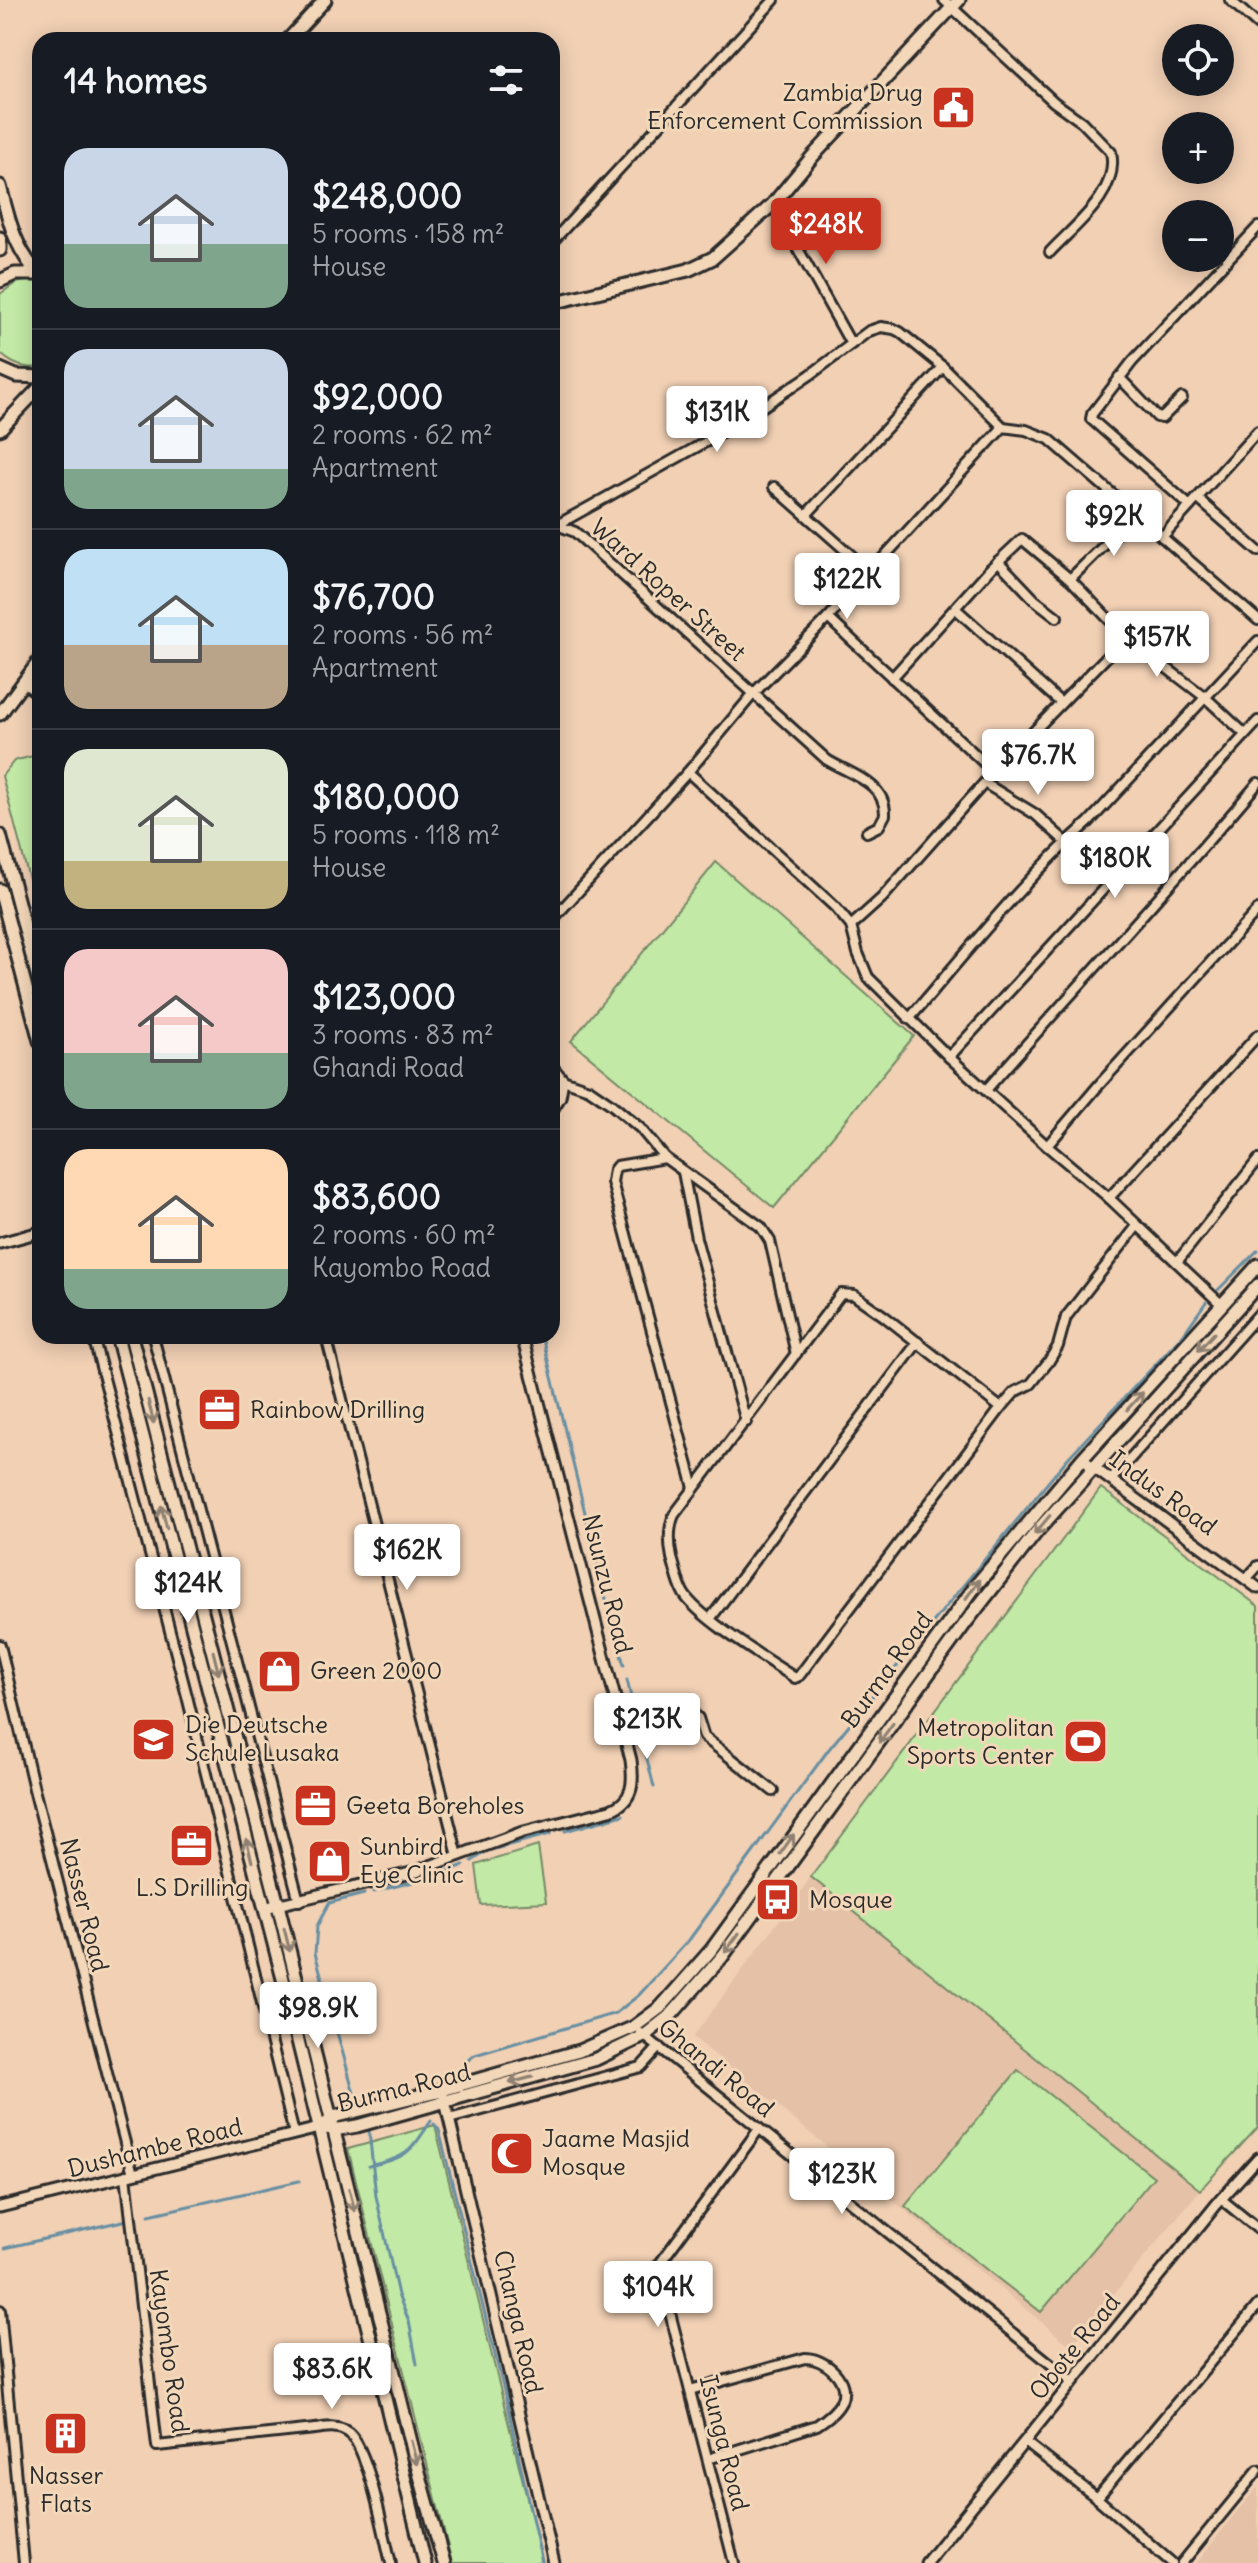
<!DOCTYPE html>
<meta charset="utf-8">
<style>
body{margin:0;font-family:Delius,sans-serif;background:#242831;color:#f1f3f6;height:100vh;display:flex;flex-direction:column;font-size:30px;white-space:nowrap}
*{box-sizing:border-box;margin:0}
p{font-size:26px;color:#9ea1a6}
.icon{flex:none;width:44px;height:44px;fill:none;stroke:currentColor;stroke-width:2;stroke-linecap:round;stroke-linejoin:round}
.map{position:relative;flex:1;overflow:hidden}
.details{position:absolute;left:32px;top:32px;width:528px;height:1312px;display:flex;flex-direction:column;background:#171b24;border-radius:24px;box-shadow:0 4px 20px #0003}
.details>*{flex:none}
.tools{position:absolute;left:1162px;top:24px;display:grid;gap:16px}
.tools a{display:grid;place-items:center;width:72px;height:72px;border-radius:50%;background:#171b24;box-shadow:0 4px 20px #0003;font-size:40px}
.price{position:absolute;translate:-50% -68px;padding:0 18px;border-radius:8px;background:#fff;color:#222;font-size:26px;line-height:52px;filter:drop-shadow(0 2px 4px #0008)}
.price::after{content:'';position:absolute;left:50%;top:48px;width:24px;height:18px;margin-left:-12px;background:inherit;clip-path:polygon(0 0,100% 0,50% 100%)}
.price.active{background:#c8321e;color:#fff}
ul{padding:0;list-style:none}
li{display:flex;align-items:center;gap:24px;height:200px;padding:0 32px}
li+li{border-top:2px solid #363941}
li span{display:grid;place-items:center;flex:none;width:224px;height:160px;border-radius:24px;color:#555}
li>.icon{margin-inline-start:auto}
span .icon{width:96px;height:96px;fill:#fffc;stroke-width:1}
li b{font-size:34px}
h2{display:flex;justify-content:space-between;align-items:center;height:96px;padding:0 32px;font-size:34px}
.map>svg:first-child{display:block}
.built{fill:#e5c1a7}
.green{fill:#c2e9a5;stroke:#768a68;stroke-width:2}
.lines{fill:none;stroke-linecap:round;stroke-linejoin:round}
.stream{stroke:#688fa2;stroke-width:3}
.minor-casing{stroke:#2b2b2b;stroke-width:14}
.tertiary-casing{stroke:#2b2b2b;stroke-width:15}
.secondary-casing{stroke:#2b2b2b;stroke-width:17}
.minor{stroke:#f3d7b9;stroke-width:8}
.tertiary{stroke:#f3d7b9;stroke-width:9}
.secondary{stroke:#f3d7b9;stroke-width:11}
.oneway{stroke:#8f8172}
.labels{text-anchor:middle;stroke-width:6;stroke-linejoin:round;paint-order:stroke}
.poi-label{font-size:24px;fill:#2b2b2b;stroke:#f3d7b9;text-anchor:start}
.street-label{font-size:24px;fill:#2b2b2b;stroke:#f3d7b9}
</style>
<div class="map">
<svg width="1258" height="2563" viewBox="0 0 1258 2563">
<rect width="100%" height="100%" fill="#f1d0b4"/>
<filter id="ink" filterUnits="userSpaceOnUse"><feTurbulence type="fractalNoise" baseFrequency=".0125" numOctaves="2"/><feDisplacementMap in="SourceGraphic" scale="16" xChannelSelector="R" yChannelSelector="G"/><feConvolveMatrix kernelMatrix="1 2 1 2 8 2 1 2 1" color-interpolation-filters="sRGB"/></filter>
<g filter="url(#ink)">
<g class="built">
<polygon points="811,1877 1200,2190 1071,2346 693,2037"/>
<polygon points="1258,2487 1258,2563 1197,2563 1237,2511"/>
</g>
<g class="green">
<path d="M 31,280 L 40,280 L 40,367 C 24,369 11,364 0,353 L 0,294 L 16,283 Z"/>
<polygon points="40,754 40,921 2,776 14,761"/>
<polygon points="716,862 914,1036 774,1208 571,1041"/>
<polygon points="1101,1488 1258,1606 1258,2127 1200,2190 811,1877"/>
<polygon points="538,1846 546,1902 481,1905 476,1865"/>
<polygon points="1018,2070 1154,2177 1041,2312 905,2206"/>
<polygon points="435,2125 543,2563 452,2563 348,2149"/>
</g>
<g class="lines">
<g class="stream">
<polyline points="1218,1290 1258,1250"/>
<polyline points="542,1336 606,1599"/>
<polyline points="609,1613 624,1665"/>
<polyline points="627,1680 634,1710"/>
<polyline points="638,1723 654,1787"/>
<polyline points="565,1831 623,1815"/>
<polyline points="472,1861 487,1851 550,1834"/>
<polyline points="373,1892 432,1877 464,1865"/>
<polyline points="462,2071 469,2059 475,2055 616,2013 639,1995 689,1940 829,1749 1068,1458 1182,1336 1206,1302"/>
<polyline points="355,2097 315,1953 317,1926 329,1903 364,1894"/>
<polyline points="434,2124 439,2130 506,2399 542,2563"/>
<polyline points="369,2131 376,2196 398,2295 409,2321 417,2364"/>
<path d="M 369,2166 C 408,2157 409,2154 431,2121"/>
<polyline points="149,2215 299,2181"/>
<polyline points="5,2248 127,2220"/>
</g>
<defs>
<g id="minor">
<path d="M 944,0 L 1054,102 L 1082,122 L 1111,152 C 1120,193 1074,226 1050,252"/>
<polyline points="1230,0 1258,25"/>
<polyline points="773,204 851,344"/>
<polyline points="552,242 774,0"/>
<polyline points="1119,377 1157,417 1162,418 1182,398"/>
<polyline points="774,487 870,572"/>
<polyline points="1197,498 1258,551"/>
<polyline points="1190,506 1091,419 1092,414 1132,362 1258,227"/>
<polyline points="806,515 943,367"/>
<polyline points="557,525 729,429 810,375 869,331 881,327 894,329 900,332 943,367 1003,427"/>
<path d="M 557,525 L 575,532 L 827,760 C 849,774 886,782 885,815 L 879,826 L 867,832"/>
<polyline points="1162,537 1258,431"/>
<polyline points="998,561 1035,600 1057,617"/>
<polyline points="1070,579 1136,514"/>
<polyline points="956,609 1061,703"/>
<polyline points="828,618 994,772"/>
<polyline points="892,678 990,569 1022,539 1070,579 1126,637 1206,698 1245,734"/>
<polyline points="688,772 835,907 851,926 858,953 868,977 949,1057 1047,1146 1109,1198 1222,1305"/>
<polyline points="986,784 1035,814 1066,842"/>
<polyline points="552,920 688,772 754,693 828,618 1003,427 1026,430 1049,439 1258,620"/>
<polyline points="851,926 882,898 994,772 1126,637"/>
<path d="M 909,1019 C 967,952 1023,880 1089,822 L 1258,641"/>
<polyline points="949,1057 1258,721"/>
<polyline points="563,1080 589,1089 611,1104 640,1128 665,1158 761,1227 770,1241 796,1354"/>
<path d="M 986,1090 C 1076,987 1170,888 1258,783"/>
<polyline points="1047,1146 1098,1086 1258,910"/>
<polyline points="665,1158 617,1166 614,1170 612,1182 694,1488"/>
<polyline points="683,1172 696,1238 746,1422"/>
<polyline points="1109,1198 1258,1035"/>
<polyline points="1177,1262 1258,1160"/>
<polyline points="93,1336 187,1696 294,2134"/>
<polyline points="153,1336 299,1901"/>
<polyline points="326,1336 458,1856"/>
<path d="M 1001,1408 L 884,1316 L 854,1295 L 841,1294 L 674,1515 C 668,1529 669,1543 672,1558 C 676,1570 678,1584 684,1594 C 700,1619 768,1660 795,1678 L 799,1676 L 1001,1408 L 1015,1392 L 1031,1384 L 1049,1361 L 1058,1346 L 1066,1317 L 1137,1226"/>
<polyline points="1112,1479 1258,1315"/>
<polyline points="1246,1579 1258,1566"/>
<polyline points="710,1619 918,1342"/>
<polyline points="0,1645 34,1789 133,2174"/>
<polyline points="621,1721 688,1709 698,1718 704,1737 773,1791"/>
<polyline points="641,2033 1072,2381"/>
<polyline points="449,2119 641,2067 659,2047"/>
<path d="M 126,2175 L 157,2446 L 315,2429 C 325,2428 337,2425 346,2431 C 368,2442 384,2537 391,2563"/>
<polyline points="1221,2199 1258,2229"/>
<polyline points="0,2310 24,2563"/>
<path d="M 690,2390 L 805,2358 C 825,2358 851,2380 841,2402 C 836,2412 826,2419 817,2425 L 708,2459"/>
<polyline points="1025,2442 1097,2498 1172,2563"/>
<polyline points="1097,2498 1258,2305"/>
<polyline points="734,2563 658,2266 759,2129"/>
<polyline points="1182,2563 1258,2470"/>
</g>
<g id="tertiary">
<polyline points="24,683 40,694"/>
<polyline points="552,1067 563,1080 560,1097 552,1110"/>
<polyline points="0,1243 40,1232"/>
<polyline points="1082,1459 1258,1588"/>
<path d="M 264,1908 L 411,1873 L 520,1833 L 610,1810 C 634,1801 634,1782 631,1760 L 522,1336"/>
<polyline points="444,2097 554,2563"/>
<polyline points="0,2207 319,2128"/>
<polyline points="926,2563 1221,2199 1258,2158"/>
</g>
<g id="secondary">
<polyline points="288,40 325,0"/>
<path d="M 0,186 C 9,221 14,246 38,274"/>
<polyline points="0,238 0,250"/>
<polyline points="0,281 15,274 39,274"/>
<polyline points="552,303 688,270 713,258 773,204 812,157 959,0"/>
<polyline points="0,369 16,376 40,377"/>
<polyline points="0,429 40,387"/>
<polyline points="0,714 40,660"/>
<polyline points="0,835 40,986"/>
<polyline points="0,890 40,1041"/>
<polyline points="117,1336 283,1979 425,2563"/>
<polyline points="131,1336 278,1905 414,2454 444,2563"/>
<polyline points="319,2128 337,2116 442,2090 579,2051 634,2027 661,2007 712,1949 977,1584 1082,1459 1258,1265"/>
<polyline points="320,2128 340,2129 357,2126 596,2059 644,2036 672,2014 722,1957 967,1621 1038,1530 1258,1285"/>
</g>
</defs>
<use href="#minor" class="minor-casing"/>
<use href="#tertiary" class="tertiary-casing"/>
<use href="#secondary" class="secondary-casing"/>
<use href="#minor" class="minor"/>
<use href="#tertiary" class="tertiary"/>
<use href="#secondary" class="secondary"/>
</g>
<defs><path id="oneway-shaft" d="M-6 0H5M1.5-3L5.5 0L1.5 3" fill="none" stroke-width="1.6" stroke-linecap="round" stroke-linejoin="round" transform="scale(2)"/></defs>
<g class="oneway">
<use href="#oneway-shaft" transform="translate(1206 1342) rotate(132)"/>
<use href="#oneway-shaft" transform="translate(1135 1401) rotate(-48)"/>
<use href="#oneway-shaft" transform="translate(151 1412) rotate(76)"/>
<use href="#oneway-shaft" transform="translate(164 1517) rotate(-104)"/>
<use href="#oneway-shaft" transform="translate(1042 1525) rotate(130)"/>
<use href="#oneway-shaft" transform="translate(973 1589) rotate(-53)"/>
<use href="#oneway-shaft" transform="translate(216 1663) rotate(76)"/>
<use href="#oneway-shaft" transform="translate(886 1733) rotate(126)"/>
<use href="#oneway-shaft" transform="translate(787 1844) rotate(-55)"/>
<use href="#oneway-shaft" transform="translate(249 1850) rotate(-104)"/>
<use href="#oneway-shaft" transform="translate(287 1940) rotate(76)"/>
<use href="#oneway-shaft" transform="translate(732 1943) rotate(126)"/>
<use href="#oneway-shaft" transform="translate(521 2080) rotate(165)"/>
<use href="#oneway-shaft" transform="translate(352 2200) rotate(75)"/>
<use href="#oneway-shaft" transform="translate(414 2453) rotate(76)"/>
</g>
</g>
<defs>
<symbol id="civic-square" viewBox="-11 -11 22 22"><rect x="-9" y="-9" width="18" height="18" rx="4" fill="#c8321e" stroke="#f3d7b9"/><path d="M-.6-6.5H3V-4.5H.6V-3L4-1V1h2V6H-6V1h2V-1L-.6-3ZM-1.2 2.5V6h2.4V2.5Z" fill="#fff"/></symbol>
<symbol id="office-square" viewBox="-11 -11 22 22"><rect x="-9" y="-9" width="18" height="18" rx="4" fill="#c8321e" stroke="#f3d7b9"/><path d="M-6-3h4V-5.5h4V-3h4V5H-6ZM-1-4.5V-3h2v-1.5ZM-6 0V1H6V0Z" fill="#fff"/></symbol>
<symbol id="shop-square" viewBox="-11 -11 22 22"><rect x="-9" y="-9" width="18" height="18" rx="4" fill="#c8321e" stroke="#f3d7b9"/><path d="M-5-2.5h2.3a2.7 3.5 0 0 1 5.4 0H5L5.5 6h-11ZM-1.5-2.5h3a1.5 2.3 0 0 0-3 0Z" fill="#fff"/></symbol>
<symbol id="school-square" viewBox="-11 -11 22 22"><rect x="-9" y="-9" width="18" height="18" rx="4" fill="#c8321e" stroke="#f3d7b9"/><path d="M0-5L7-2L0 1L-7-2ZM-4 1L0 2.5L4 1V4Q0 6-4 4Z" fill="#fff"/></symbol>
<symbol id="stadium-square" viewBox="-11 -11 22 22"><rect x="-9" y="-9" width="18" height="18" rx="4" fill="#c8321e" stroke="#f3d7b9"/><path d="M0-5a6.5 5 0 1 0 0 10a6.5 5 0 1 0 0-10ZM-3.5-1.8h7v3.6h-7Z" fill="#fff"/></symbol>
<symbol id="bus-square" viewBox="-11 -11 22 22"><rect x="-9" y="-9" width="18" height="18" rx="4" fill="#c8321e" stroke="#f3d7b9"/><path d="M-5-6H5V4H4V6H2V4H-2V6H-4V4H-5ZM-3.5-4V0h7V-4ZM-3.5 1.2v1.5H-2V1.2ZM2 1.2v1.5H3.5V1.2Z" fill="#fff"/></symbol>
<symbol id="mosque-square" viewBox="-11 -11 22 22"><rect x="-9" y="-9" width="18" height="18" rx="4" fill="#c8321e" stroke="#f3d7b9"/><path d="M3.5-4.9A6 6 0 1 0 3.5 4.9A5 5 0 1 1 3.5-4.9Z" fill="#fff"/></symbol>
<symbol id="building-square" viewBox="-11 -11 22 22"><rect x="-9" y="-9" width="18" height="18" rx="4" fill="#c8321e" stroke="#f3d7b9"/><path d="M-4-6H4V6H1V3H-1V6H-4ZM-2.5-4.3h1.7v1.8h-1.7ZM.8-4.3h1.7v1.8H.8ZM-2.5-1h1.7V.8h-1.7ZM.8-1h1.7V.8H.8Z" fill="#fff"/></symbol>
</defs>
<g fill-rule="evenodd">
<use href="#civic-square" x="928" y="82" width="51" height="51"/>
<use href="#office-square" x="194" y="1384" width="51" height="51"/>
<use href="#shop-square" x="254" y="1646" width="51" height="51"/>
<use href="#school-square" x="128" y="1714" width="51" height="51"/>
<use href="#stadium-square" x="1060" y="1716" width="51" height="51"/>
<use href="#office-square" x="290" y="1780" width="51" height="51"/>
<use href="#office-square" x="166" y="1820" width="51" height="51"/>
<use href="#shop-square" x="304" y="1836" width="51" height="51"/>
<use href="#bus-square" x="752" y="1874" width="51" height="51"/>
<use href="#mosque-square" x="486" y="2128" width="51" height="51"/>
<use href="#building-square" x="40" y="2408" width="51" height="51"/>
</g>
<g class="labels">
<g class="poi-label">
<text x="923" y="101" text-anchor="end">Zambia Drug<tspan x="923" dy="28">Enforcement Commission</tspan></text>
<text x="250" y="1418">Rainbow Drilling</text>
<text x="310" y="1679">Green 2000</text>
<text x="185" y="1733">Die Deutsche<tspan x="185" dy="28">Schule Lusaka</tspan></text>
<text x="1054" y="1736" text-anchor="end">Metropolitan<tspan x="1054" dy="28">Sports Center</tspan></text>
<text x="346" y="1814">Geeta Boreholes</text>
<text x="360" y="1855">Sunbird<tspan x="360" dy="28">Eye Clinic</tspan></text>
<text x="192" y="1896" text-anchor="middle">L.S Drilling</text>
<text x="809" y="1908">Mosque</text>
<text x="542" y="2147">Jaame Masjid<tspan x="542" dy="28">Mosque</tspan></text>
<text x="66" y="2484" text-anchor="middle">Nasser<tspan x="66" dy="28">Flats</tspan></text>
</g>
<g class="street-label">
<text transform="translate(668 590) rotate(42)" y="8">Ward Roper Street</text>
<text transform="translate(1163 1493) rotate(36)" y="8">Indus Road</text>
<text transform="translate(607 1584) rotate(76)" y="8">Nsunzu Road</text>
<text transform="translate(887 1670) rotate(-54)" y="8">Burma Road</text>
<text transform="translate(84 1905) rotate(76)" y="8">Nasser Road</text>
<text transform="translate(716 2068) rotate(39)" y="8">Ghandi Road</text>
<text transform="translate(404 2088) rotate(-14)" y="8">Burma Road</text>
<text transform="translate(155 2148) rotate(-14)" y="8">Dushambe Road</text>
<text transform="translate(518 2322) rotate(77)" y="8">Changa Road</text>
<text transform="translate(1075 2347) rotate(-51)" y="8">Obote Road</text>
<text transform="translate(169 2351) rotate(82)" y="8">Kayombo Road</text>
<text transform="translate(724 2443) rotate(76)" y="8">Isunga Road</text>
</g>
</g>
</svg>
<div class="tools">
<a><svg class="icon" aria-label="locate" viewBox="0 0 24 24"><circle cx="12" cy="12" r="6"/><path d="M12 2v4M12 18v4M2 12h4M18 12h4"/></svg></a>
<a>+</a>
<a>−</a>
</div>
<b class="price active" style="left:826px;top:266px">$248K</b>
<b class="price" style="left:717px;top:454px">$131K</b>
<b class="price" style="left:1114px;top:558px">$92K</b>
<b class="price" style="left:847px;top:621px">$122K</b>
<b class="price" style="left:1157px;top:679px">$157K</b>
<b class="price" style="left:1038px;top:797px">$76.7K</b>
<b class="price" style="left:1115px;top:900px">$180K</b>
<b class="price" style="left:407px;top:1592px">$162K</b>
<b class="price" style="left:188px;top:1625px">$124K</b>
<b class="price" style="left:647px;top:1761px">$213K</b>
<b class="price" style="left:318px;top:2050px">$98.9K</b>
<b class="price" style="left:842px;top:2216px">$123K</b>
<b class="price" style="left:658px;top:2329px">$104K</b>
<b class="price" style="left:332px;top:2411px">$83.6K</b>
<section class="details">
<h2>14 homes<svg class="icon" aria-label="filters" viewBox="0 0 24 24"><path d="M4 7h16M4 17h16"/><circle cx="9" cy="7" r="2"/><circle cx="15" cy="17" r="2"/></svg></h2>
<ul>
<li><span style="background:linear-gradient(#c9d6e8 60%,#7fa58c 0)"><svg class="icon" aria-label="home" viewBox="0 0 24 24"><path d="M3 11l9-7 9 7M6 9v11h12V9"/></svg></span><div><b>$248,000</b><p>5 rooms · 158 m²</p><p>House</p></div></li>
<li><span style="background:linear-gradient(#c9d6e8 75%,#7fa58c 0)"><svg class="icon" aria-label="home" viewBox="0 0 24 24"><path d="M3 11l9-7 9 7M6 9v11h12V9"/></svg></span><div><b>$92,000</b><p>2 rooms · 62 m²</p><p>Apartment</p></div></li>
<li><span style="background:linear-gradient(#bfe0f5 60%,#b9a48a 0)"><svg class="icon" aria-label="home" viewBox="0 0 24 24"><path d="M3 11l9-7 9 7M6 9v11h12V9"/></svg></span><div><b>$76,700</b><p>2 rooms · 56 m²</p><p>Apartment</p></div></li>
<li><span style="background:linear-gradient(#dfe7d0 70%,#c2b280 0)"><svg class="icon" aria-label="home" viewBox="0 0 24 24"><path d="M3 11l9-7 9 7M6 9v11h12V9"/></svg></span><div><b>$180,000</b><p>5 rooms · 118 m²</p><p>House</p></div></li>
<li><span style="background:linear-gradient(#f6c9c9 65%,#7fa58c 0)"><svg class="icon" aria-label="home" viewBox="0 0 24 24"><path d="M3 11l9-7 9 7M6 9v11h12V9"/></svg></span><div><b>$123,000</b><p>3 rooms · 83 m²</p><p>Ghandi Road</p></div></li>
<li><span style="background:linear-gradient(#ffd9b3 75%,#7fa58c 0)"><svg class="icon" aria-label="home" viewBox="0 0 24 24"><path d="M3 11l9-7 9 7M6 9v11h12V9"/></svg></span><div><b>$83,600</b><p>2 rooms · 60 m²</p><p>Kayombo Road</p></div></li>
</ul>
</section>
</div>
